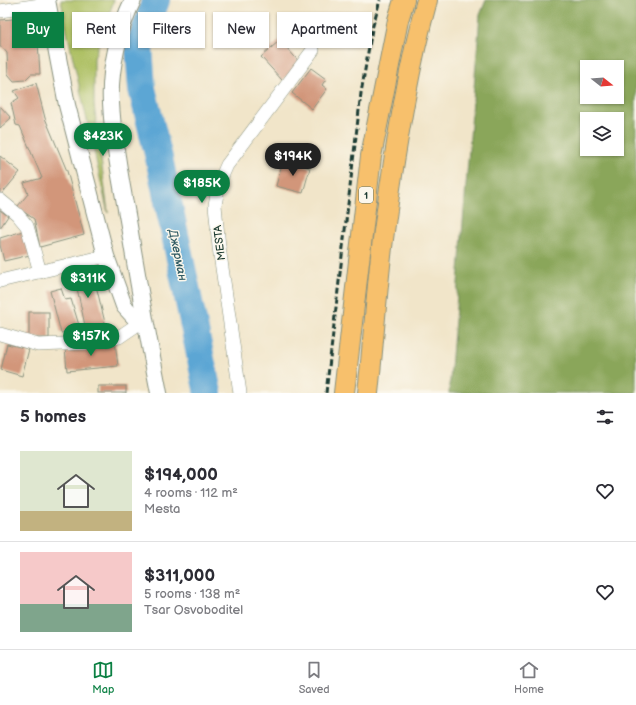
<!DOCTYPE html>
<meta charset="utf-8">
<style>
body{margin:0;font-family:"Balsamiq Sans",sans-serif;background:#f2f2f3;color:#2b2b33;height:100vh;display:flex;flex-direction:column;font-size:15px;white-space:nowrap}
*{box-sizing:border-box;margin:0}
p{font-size:13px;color:#7c7c81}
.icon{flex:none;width:22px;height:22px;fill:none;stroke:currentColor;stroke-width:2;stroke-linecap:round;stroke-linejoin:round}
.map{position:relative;height:393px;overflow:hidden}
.side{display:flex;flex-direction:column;background:#fff;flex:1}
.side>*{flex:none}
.banner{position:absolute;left:12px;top:12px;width:400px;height:36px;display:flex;gap:8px}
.needle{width:26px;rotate:107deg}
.buttons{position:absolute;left:580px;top:60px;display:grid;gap:8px}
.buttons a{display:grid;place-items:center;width:44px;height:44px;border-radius:0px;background:#fff;box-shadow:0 1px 3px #0004;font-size:20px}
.price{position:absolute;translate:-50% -34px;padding:0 9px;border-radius:14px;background:#0b8043;color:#fff;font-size:13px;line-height:26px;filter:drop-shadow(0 1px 2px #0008)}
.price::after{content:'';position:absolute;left:50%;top:24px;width:12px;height:9px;margin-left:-6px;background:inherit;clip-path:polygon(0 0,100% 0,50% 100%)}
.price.selected{background:#222;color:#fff}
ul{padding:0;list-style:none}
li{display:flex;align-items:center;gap:12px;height:100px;padding:0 20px}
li+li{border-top:1px solid #e1e1e2}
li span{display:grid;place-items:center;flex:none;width:112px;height:80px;border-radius:0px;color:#555}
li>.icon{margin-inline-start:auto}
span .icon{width:48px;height:48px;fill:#fffc;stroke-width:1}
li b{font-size:17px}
h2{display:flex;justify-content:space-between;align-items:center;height:48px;padding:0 20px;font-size:17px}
.chip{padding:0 14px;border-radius:0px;background:#fff;box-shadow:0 1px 3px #0004;font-size:14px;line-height:36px}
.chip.selected{background:#0b8043;color:#fff}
.menu{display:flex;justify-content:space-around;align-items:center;height:56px;border-top:1px solid #e1e1e2;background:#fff;font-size:11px;color:#7c7c81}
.menu a{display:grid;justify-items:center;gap:2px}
.menu .selected{color:#0b8043}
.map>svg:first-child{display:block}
.green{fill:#adc064;stroke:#667e4c}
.forest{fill:#8aa65a;stroke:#547247;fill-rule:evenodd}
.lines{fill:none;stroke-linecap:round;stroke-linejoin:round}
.river{stroke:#5ca6d4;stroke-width:28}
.building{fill:#d2967a}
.minor-casing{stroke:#88917e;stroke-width:14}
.tertiary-casing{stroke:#88917e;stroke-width:18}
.primary-casing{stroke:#88917e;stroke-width:22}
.minor{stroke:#fff;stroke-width:13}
.tertiary{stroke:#fff;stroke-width:16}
.primary{stroke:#f7c06c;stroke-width:20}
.rail{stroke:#1f3d34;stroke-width:3;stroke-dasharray:6 3;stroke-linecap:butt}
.labels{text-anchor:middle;stroke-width:3;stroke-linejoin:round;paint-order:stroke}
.shield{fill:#fbf7ec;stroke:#61756b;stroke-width:1}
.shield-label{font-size:10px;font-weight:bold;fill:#1f3d34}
.street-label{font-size:11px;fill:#1f3d34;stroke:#fbf7ec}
.water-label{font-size:12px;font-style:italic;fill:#315c64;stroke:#fbf7ec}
</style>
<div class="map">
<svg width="636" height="393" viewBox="0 0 636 393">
<rect width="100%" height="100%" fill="#fbf7ec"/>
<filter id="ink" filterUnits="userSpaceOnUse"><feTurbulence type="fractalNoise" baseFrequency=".025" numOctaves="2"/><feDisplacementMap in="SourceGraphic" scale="8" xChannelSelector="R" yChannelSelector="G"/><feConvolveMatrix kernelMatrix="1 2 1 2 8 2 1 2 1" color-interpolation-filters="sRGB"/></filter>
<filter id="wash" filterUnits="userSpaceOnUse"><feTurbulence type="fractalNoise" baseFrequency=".012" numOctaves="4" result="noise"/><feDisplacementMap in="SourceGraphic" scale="16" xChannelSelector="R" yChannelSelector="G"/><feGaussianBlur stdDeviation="0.9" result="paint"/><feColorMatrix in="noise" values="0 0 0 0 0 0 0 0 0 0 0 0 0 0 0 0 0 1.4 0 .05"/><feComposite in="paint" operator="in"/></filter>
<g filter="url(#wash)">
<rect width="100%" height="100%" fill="#f1e5c9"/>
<polygon class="green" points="61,0 114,0 94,58 94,105 108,213 67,32"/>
<path class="forest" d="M 486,0 L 636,0 L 636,393 L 449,393 L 480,15 ZM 587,67 L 617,67 L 617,97 L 587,97 ZM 587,119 L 617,119 L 617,149 L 587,149 Z"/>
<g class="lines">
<polyline class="river" points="156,0 139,47 142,89 159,158 208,393"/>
</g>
<g id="blocks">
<g class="building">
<polygon points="21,12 25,12 37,26 40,74 31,74 25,80 14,81 8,74 7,53 2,47 0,47 0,20 13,19"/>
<polygon points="280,40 301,64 282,80 261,57"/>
<polygon points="311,68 326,79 322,85 327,89 312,109 292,93"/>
<polygon points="36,83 45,118 67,171 84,235 40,247 34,219 17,207 28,194 24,183 42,178 20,126 16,125 11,103 19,98 14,91"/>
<polygon points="0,106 11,118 0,128"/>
<polygon points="0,156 20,172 0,196"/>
<polygon points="283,160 310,168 303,193 276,186"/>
<polygon points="0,210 8,216 0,228"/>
<polygon points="23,231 30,255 4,261 0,245 0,238"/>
<polygon points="91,265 107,331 87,335 77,288 72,289 67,271"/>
<polygon points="61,288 65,300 71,299 82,335 71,338 69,331 61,333 50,291"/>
<rect x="29" y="312" width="20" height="26"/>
<polygon points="115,342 118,366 67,371 65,347"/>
<polygon points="7,344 29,349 22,376 1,370"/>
<rect x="98" y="386" width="28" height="7"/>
</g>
</g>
</g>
<g filter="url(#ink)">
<use href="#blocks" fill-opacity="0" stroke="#88917e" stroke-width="1"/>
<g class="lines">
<defs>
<g id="minor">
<polyline points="0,11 47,4"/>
<polyline points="0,200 17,214 27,226 40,272"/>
<polyline points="0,281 106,256"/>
<polyline points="0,334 38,345 87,343 119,337 144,320"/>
<polyline points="240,393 219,247 215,205 219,183 227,165 313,50"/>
</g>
<g id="tertiary">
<polyline points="47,0 67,105 106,256 124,306 135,318 144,320"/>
<path d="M 133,0 C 119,28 109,71 111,103 C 113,144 122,185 129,226 C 138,282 148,337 159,393"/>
</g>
<g id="primary">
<polyline points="344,393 371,156 398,20 404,0"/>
<path d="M 368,393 C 374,337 377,280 385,224 C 395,149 407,73 427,0"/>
</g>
</defs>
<use href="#minor" class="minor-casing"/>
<use href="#tertiary" class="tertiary-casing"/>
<use href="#primary" class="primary-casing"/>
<use href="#minor" class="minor"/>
<use href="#tertiary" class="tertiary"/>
<use href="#primary" class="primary"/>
<polyline class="rail" points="326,393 361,93 372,29 380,0"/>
</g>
</g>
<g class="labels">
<rect class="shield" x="359" y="187" width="14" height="16" rx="3"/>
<g class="shield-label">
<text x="366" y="199">1</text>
</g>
<g class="street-label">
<text transform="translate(219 243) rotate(-97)" y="4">MESTA</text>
</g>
<g class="water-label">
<text transform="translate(178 255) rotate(78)" y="4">Джерман</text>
</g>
</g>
</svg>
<div class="buttons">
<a><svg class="needle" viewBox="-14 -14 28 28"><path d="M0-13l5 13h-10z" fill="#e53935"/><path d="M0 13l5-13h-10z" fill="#7c7c81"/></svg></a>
<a><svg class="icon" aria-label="layers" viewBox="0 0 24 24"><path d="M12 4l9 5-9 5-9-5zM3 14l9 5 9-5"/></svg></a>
</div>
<b class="price" style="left:103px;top:157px">$423K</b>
<b class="price selected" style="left:293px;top:177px">$194K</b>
<b class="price" style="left:202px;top:204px">$185K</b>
<b class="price" style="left:88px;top:299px">$311K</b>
<b class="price" style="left:91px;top:357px">$157K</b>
<div class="banner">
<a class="chip selected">Buy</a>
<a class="chip">Rent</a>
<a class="chip">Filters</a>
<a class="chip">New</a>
<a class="chip">Apartment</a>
</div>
</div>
<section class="side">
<h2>5 homes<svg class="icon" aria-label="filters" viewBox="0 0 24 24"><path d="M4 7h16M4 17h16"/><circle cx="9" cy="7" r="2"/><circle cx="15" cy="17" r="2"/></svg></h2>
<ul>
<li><span style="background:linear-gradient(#dfe7d0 75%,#c2b280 0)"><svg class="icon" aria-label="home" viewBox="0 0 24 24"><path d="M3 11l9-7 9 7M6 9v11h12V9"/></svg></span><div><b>$194,000</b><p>4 rooms · 112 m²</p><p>Mesta</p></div><svg class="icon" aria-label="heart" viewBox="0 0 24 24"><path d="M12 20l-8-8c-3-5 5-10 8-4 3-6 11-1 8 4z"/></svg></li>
<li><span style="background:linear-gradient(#f6c9c9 65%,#7fa58c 0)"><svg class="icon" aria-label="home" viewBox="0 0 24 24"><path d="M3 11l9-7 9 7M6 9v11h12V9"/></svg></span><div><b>$311,000</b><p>5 rooms · 138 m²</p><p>Tsar Osvoboditel</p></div><svg class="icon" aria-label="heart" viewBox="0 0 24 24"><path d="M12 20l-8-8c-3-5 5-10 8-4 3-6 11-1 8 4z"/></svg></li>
</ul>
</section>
<nav class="menu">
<a class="selected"><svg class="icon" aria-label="map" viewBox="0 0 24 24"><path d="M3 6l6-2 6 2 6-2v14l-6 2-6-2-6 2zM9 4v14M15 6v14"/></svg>Map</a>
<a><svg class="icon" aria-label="saved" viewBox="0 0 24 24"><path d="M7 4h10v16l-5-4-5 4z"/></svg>Saved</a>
<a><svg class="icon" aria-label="home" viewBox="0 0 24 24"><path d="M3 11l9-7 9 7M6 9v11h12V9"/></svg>Home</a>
</nav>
